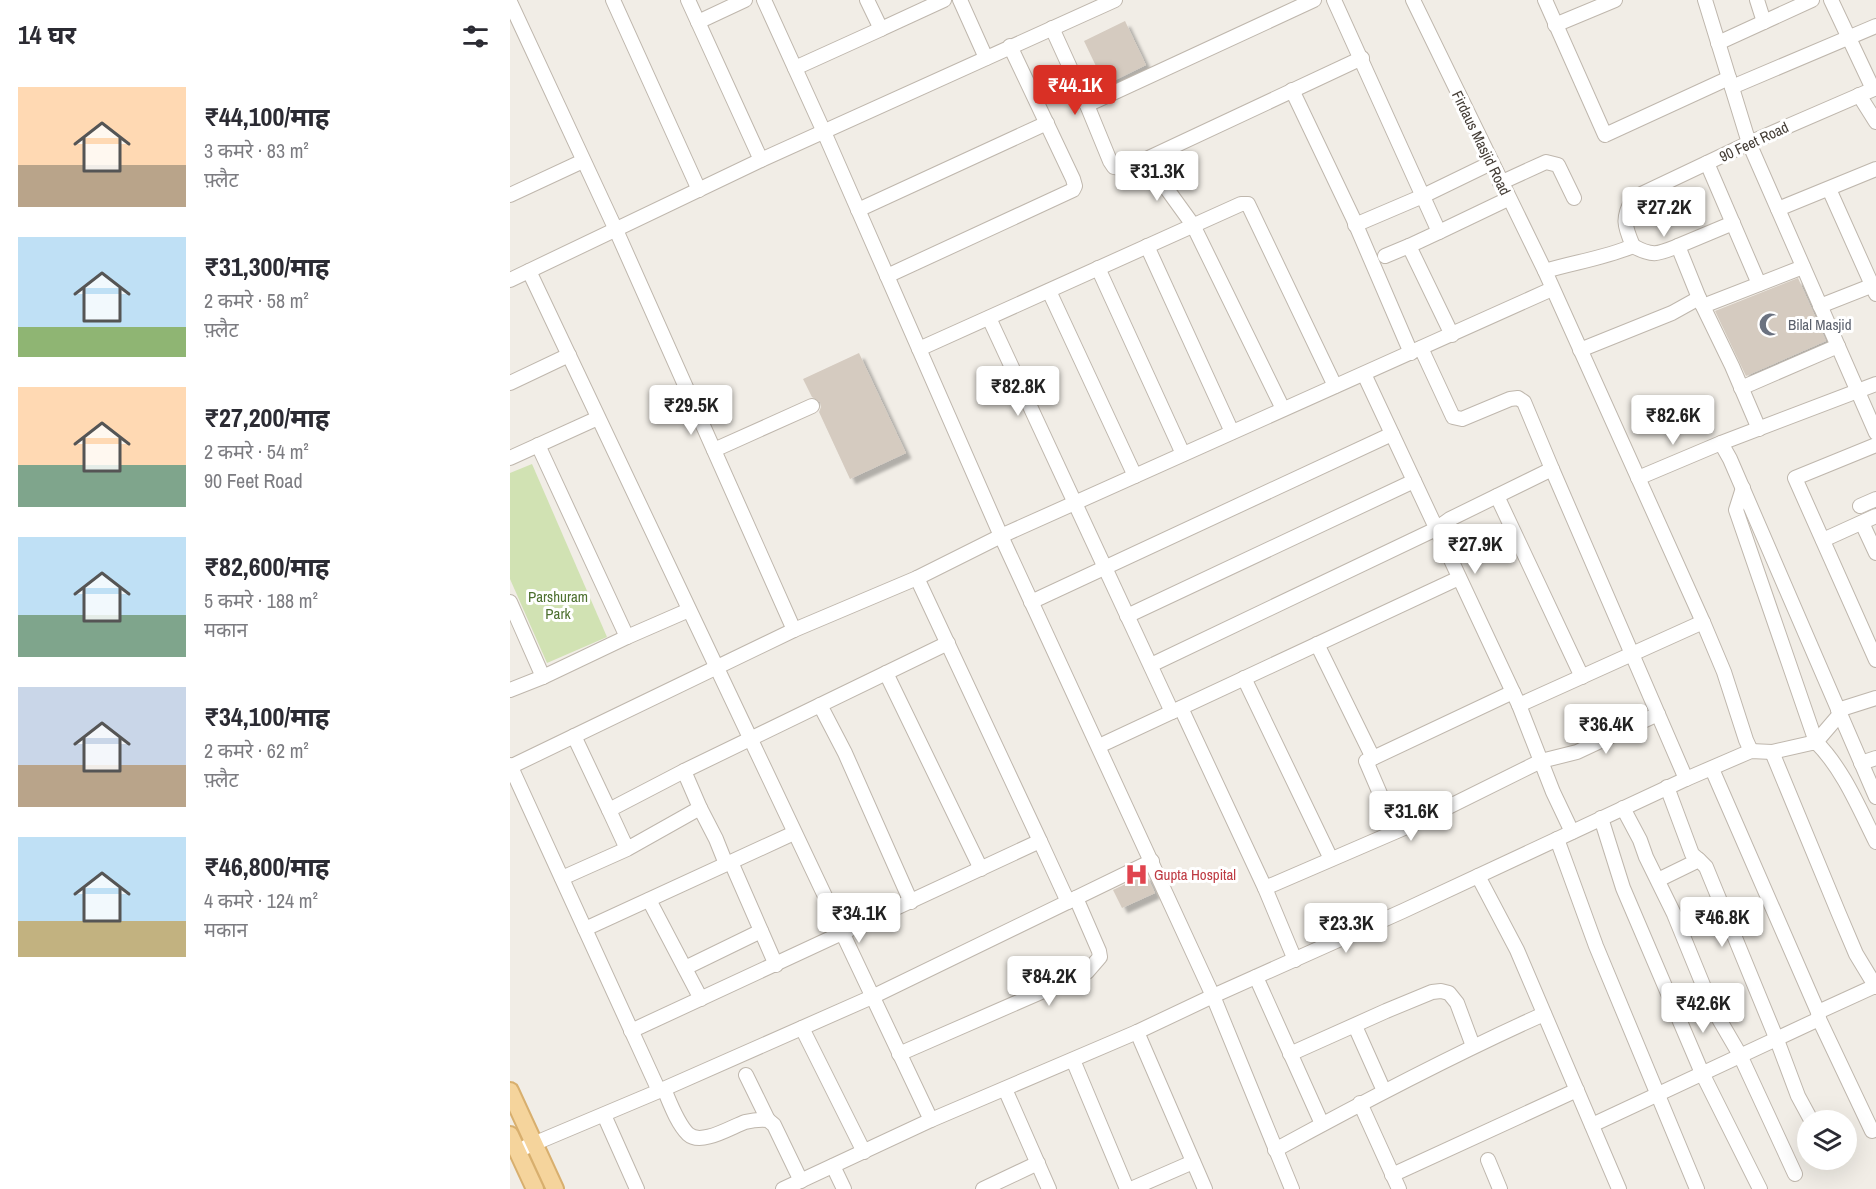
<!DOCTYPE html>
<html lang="hi">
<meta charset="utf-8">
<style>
body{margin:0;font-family:"Archivo Narrow","Noto Sans Devanagari",sans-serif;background:#f2f2f3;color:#2b2b33;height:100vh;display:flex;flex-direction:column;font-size:22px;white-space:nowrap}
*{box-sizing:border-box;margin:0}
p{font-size:20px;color:#7c7c81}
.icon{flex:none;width:33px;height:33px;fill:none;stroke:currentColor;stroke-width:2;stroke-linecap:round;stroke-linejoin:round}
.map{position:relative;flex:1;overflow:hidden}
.sheet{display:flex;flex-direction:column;background:#fff;width:510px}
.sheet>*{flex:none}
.buttons{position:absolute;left:1287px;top:1110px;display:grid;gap:12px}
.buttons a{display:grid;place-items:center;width:60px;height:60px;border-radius:50%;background:#fff;box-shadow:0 6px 24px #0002;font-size:30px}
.price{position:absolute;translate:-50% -51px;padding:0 14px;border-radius:6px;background:#fff;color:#222;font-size:20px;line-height:39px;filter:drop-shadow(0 2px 3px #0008)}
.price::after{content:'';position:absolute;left:50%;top:36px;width:18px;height:14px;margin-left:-9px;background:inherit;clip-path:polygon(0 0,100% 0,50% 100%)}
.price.active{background:#d93025;color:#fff}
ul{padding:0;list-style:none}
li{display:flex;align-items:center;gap:18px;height:150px;padding:0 18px}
li span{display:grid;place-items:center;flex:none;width:168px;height:120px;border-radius:0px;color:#555}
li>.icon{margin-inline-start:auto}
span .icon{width:72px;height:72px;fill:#fffc;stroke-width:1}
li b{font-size:26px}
h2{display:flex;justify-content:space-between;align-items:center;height:72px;padding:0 18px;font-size:26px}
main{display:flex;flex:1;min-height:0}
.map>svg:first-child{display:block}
.green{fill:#d1e2b3}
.building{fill:#d5cbc0;filter:url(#shadow)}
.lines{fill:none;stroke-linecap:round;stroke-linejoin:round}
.minor-casing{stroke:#bfb7ad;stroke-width:16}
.major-casing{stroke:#d8af6e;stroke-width:20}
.minor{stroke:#fff;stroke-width:14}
.major{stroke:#f5d49c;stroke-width:16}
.labels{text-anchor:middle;stroke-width:6;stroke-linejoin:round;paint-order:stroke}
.street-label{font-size:15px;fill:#443d36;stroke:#fff}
.worship-label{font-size:15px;fill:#5b616d;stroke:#fff;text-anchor:start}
.park-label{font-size:15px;fill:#4d702f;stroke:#fff}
.health-label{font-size:15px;fill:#be3a42;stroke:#fff;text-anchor:start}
</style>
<main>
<section class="sheet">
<h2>14 घर<svg class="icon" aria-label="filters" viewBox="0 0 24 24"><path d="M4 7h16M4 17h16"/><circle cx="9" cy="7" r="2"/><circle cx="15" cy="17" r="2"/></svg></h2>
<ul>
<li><span style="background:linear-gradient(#ffd9b3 65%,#b9a48a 0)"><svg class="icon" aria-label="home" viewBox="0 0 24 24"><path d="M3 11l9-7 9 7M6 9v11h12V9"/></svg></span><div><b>₹44,100/माह</b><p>3 कमरे · 83 m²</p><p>फ़्लैट</p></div></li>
<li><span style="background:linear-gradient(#bfe0f5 75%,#8fb573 0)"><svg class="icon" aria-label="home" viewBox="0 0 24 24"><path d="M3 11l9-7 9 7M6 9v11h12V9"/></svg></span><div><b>₹31,300/माह</b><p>2 कमरे · 58 m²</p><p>फ़्लैट</p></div></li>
<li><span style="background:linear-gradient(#ffd9b3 65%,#7fa58c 0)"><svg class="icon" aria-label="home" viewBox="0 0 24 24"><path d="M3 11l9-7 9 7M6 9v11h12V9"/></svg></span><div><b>₹27,200/माह</b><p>2 कमरे · 54 m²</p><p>90 Feet Road</p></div></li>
<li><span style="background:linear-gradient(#bfe0f5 65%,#7fa58c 0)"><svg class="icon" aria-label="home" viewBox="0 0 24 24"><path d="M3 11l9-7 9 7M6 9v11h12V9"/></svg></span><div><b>₹82,600/माह</b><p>5 कमरे · 188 m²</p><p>मकान</p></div></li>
<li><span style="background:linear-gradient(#c9d6e8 65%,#b9a48a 0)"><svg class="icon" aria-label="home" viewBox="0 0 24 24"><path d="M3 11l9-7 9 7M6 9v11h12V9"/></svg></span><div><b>₹34,100/माह</b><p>2 कमरे · 62 m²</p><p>फ़्लैट</p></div></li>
<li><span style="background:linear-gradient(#bfe0f5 70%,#c2b280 0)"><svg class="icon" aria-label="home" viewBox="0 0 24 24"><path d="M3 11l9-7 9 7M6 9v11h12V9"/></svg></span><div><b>₹46,800/माह</b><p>4 कमरे · 124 m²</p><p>मकान</p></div></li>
</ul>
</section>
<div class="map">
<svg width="1366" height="1189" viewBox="0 0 1366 1189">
<defs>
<filter id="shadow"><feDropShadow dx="5.5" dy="5.5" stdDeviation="1.5" flood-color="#0004"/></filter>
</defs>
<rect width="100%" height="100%" fill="#f1ede6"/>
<polygon class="green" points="22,464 97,637 37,663 0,579 0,473"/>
<g class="building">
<polygon points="615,21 636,65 595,85 574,41"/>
<polygon points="1288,278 1316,341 1236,376 1205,311"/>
<polygon points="349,353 396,453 340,479 309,412 311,407 310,402 302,397 293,379"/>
<polygon points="636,874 645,893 612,908 603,890"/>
</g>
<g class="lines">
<defs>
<g id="minor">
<polyline points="103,0 189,190"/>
<polyline points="178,0 251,160"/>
<polyline points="254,0 314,132 491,536 703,996 782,1189"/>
<polyline points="450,0 476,58"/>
<polyline points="824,0 929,232 899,246"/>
<polyline points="903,0 1035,271 1193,622 1214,672 1236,740 1241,751"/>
<polyline points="1035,0 1095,135 1219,78"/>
<polyline points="1195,0 1239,143 1366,433"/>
<polyline points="1247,0 1254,22"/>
<polyline points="1321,0 1363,89"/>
<polyline points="0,2 106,230 284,630"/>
<polyline points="188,22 235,0"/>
<polyline points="1045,25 1105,0"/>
<polyline points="542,28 577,105 600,161 604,167 615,169 852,58"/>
<polyline points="371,29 434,0"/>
<polyline points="1208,43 1302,0"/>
<polyline points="285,68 371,29 357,0"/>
<polyline points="1222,87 1366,26"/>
<polyline points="782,90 843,218 901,353"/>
<polyline points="1349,95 1366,122"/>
<polyline points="577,105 804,0"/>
<polyline points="636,160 683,225 773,409"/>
<polyline points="1197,163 1249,284"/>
<polyline points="990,183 1036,162 1048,165 1064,198"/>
<polyline points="1319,189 1366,294"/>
<polyline points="0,195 73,161"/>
<polyline points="1268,209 1366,169"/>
<polyline points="348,210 537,123"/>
<polyline points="845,225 913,196 981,163"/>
<polyline points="929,232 998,199"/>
<polyline points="637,246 722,432"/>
<path d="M 1123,246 C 1143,257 1148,254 1168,246"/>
<polyline points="875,256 899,246 942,335"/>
<polyline points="588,268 673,454"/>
<polyline points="19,271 421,1120"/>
<path d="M 1035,271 C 1065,262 1095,258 1123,246 C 1114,225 1112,218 1123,198 L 1239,143 L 1366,88"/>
<polyline points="377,276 563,190 565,186 563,179 500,46"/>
<polyline points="0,280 251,160 605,0"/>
<polyline points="539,291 625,476"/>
<polyline points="1189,298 1168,246 1223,223"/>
<polyline points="1193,306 1293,267"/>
<polyline points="1310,306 1366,284"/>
<polyline points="479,318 662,712"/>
<polyline points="911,348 943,417 952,419 1000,399 1008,398 1014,402 1042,469"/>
<polyline points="409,349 731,204 738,204 825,386"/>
<polyline points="1070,350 1162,313 1189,298 1222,366 1249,429"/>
<polyline points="854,374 1009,705 1193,622"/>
<polyline points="0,383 59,355"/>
<polyline points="1366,384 1211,443 1220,459 1366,797"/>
<polyline points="1231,388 1328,346"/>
<polyline points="1366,445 1285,478 1366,660"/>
<polyline points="204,450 302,406"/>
<polyline points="0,458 88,418"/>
<polyline points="1128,478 1211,443"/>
<polyline points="1233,488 1226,510 1306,742"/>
<polyline points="987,496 1072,677"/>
<polyline points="1350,506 1366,499"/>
<polyline points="1352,523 1366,553"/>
<polyline points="1313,540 1366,516"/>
<polyline points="407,578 530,841"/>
<polyline points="0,602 33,677 117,637 28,445"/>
<polyline points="521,602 882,434"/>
<polyline points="617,616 904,481"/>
<polyline points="117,637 179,610"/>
<polyline points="807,644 863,758 1003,692"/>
<polyline points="641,665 926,529 940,519 1042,469 1176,779"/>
<polyline points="376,673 471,869"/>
<polyline points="734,678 821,859"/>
<polyline points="0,690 33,677"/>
<polyline points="310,705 335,753 401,902"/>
<polyline points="1009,705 1043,792 1062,832"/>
<polyline points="671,708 755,888 785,960"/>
<polyline points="1328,710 1366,698"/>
<polyline points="64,736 99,810"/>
<polyline points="1306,742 1330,714"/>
<polyline points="589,746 949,578"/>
<polyline points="1262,752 1329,914 1346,954 1366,987"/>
<polyline points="863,758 856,761 886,831"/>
<polyline points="1351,763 1366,758"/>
<polyline points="0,765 149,1091 16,1147"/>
<polyline points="0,767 284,630 407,578 491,536 1042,289"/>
<polyline points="174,771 438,643"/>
<polyline points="1157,787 1182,854 1189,860"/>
<polyline points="190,808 206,839 216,864"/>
<polyline points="1113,808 1130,840 1136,857 1164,914 1202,1007 1230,1055 1285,1174"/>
<polyline points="1091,818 1113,888 1192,1073 1250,1189"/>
<polyline points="1047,839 1086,946 1187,1189"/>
<polyline points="221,862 266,965"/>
<polyline points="968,876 1007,950 1109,1189"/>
<polyline points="52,878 117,849 99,810 174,771 190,808 117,849"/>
<polyline points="1148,880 1189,860 1196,867 1267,1040 1288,1096 1301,1120"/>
<polyline points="755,888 908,822 1031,761 1067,752 1148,714"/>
<polyline points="139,900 191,999"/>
<polyline points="75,929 284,833"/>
<polyline points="175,968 251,931"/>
<polyline points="746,977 812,1124"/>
<polyline points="1308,1012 1365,986"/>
<polyline points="1309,1019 1362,1131"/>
<polyline points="845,1026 874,1091"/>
<polyline points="292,1028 354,1152"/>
<polyline points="121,1031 530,841 558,902"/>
<polyline points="627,1032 695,1189"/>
<polyline points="389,1054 577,972 590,957 589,951 566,898"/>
<polyline points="780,1054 876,1011 922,992 931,991 939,993 947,1003 963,1046"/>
<polyline points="563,1060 617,1189"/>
<polyline points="236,1075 258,1120"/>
<path d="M 154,1089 C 160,1103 167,1123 178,1134 C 191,1146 221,1127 235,1122 C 243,1120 250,1119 258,1120 L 264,1125 L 291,1181"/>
<polyline points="495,1089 539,1189"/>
<polyline points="149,1091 362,997 642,861"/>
<polyline points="850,1103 889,1189"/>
<polyline points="94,1115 127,1189"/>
<polyline points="1082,1125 1309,1019 1308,1012 1202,769"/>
<path d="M 765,1150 C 853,1102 942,1055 1034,1014"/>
<polyline points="978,1160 990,1189"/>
<polyline points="323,1166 334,1189"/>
<polyline points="882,1175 1067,1090"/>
<path d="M 273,1189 L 421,1120 L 627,1032 L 703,996 L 893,911 L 1176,779 L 1241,751 L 1262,752 L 1306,742 C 1333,769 1349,808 1366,842"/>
<polyline points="473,1189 528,1163"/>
<polyline points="621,1189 683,1162"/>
</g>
<g id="major">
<polyline points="0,1091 45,1189"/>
<polyline points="0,1135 25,1189"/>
</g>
</defs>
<use href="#minor" class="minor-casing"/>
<use href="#major" class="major-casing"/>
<use href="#minor" class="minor"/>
<use href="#major" class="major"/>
</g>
<defs>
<symbol id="mosque-bare" viewBox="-9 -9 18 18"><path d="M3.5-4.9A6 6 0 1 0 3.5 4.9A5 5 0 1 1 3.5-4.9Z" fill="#6b7280" stroke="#fff" stroke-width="2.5" paint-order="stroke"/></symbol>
<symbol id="hospital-bare" viewBox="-9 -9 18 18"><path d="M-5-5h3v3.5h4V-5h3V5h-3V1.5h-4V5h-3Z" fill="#e0444e" stroke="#fff" stroke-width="2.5" paint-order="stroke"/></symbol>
</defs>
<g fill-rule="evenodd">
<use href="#mosque-bare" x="1244" y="308" width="33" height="33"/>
<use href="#hospital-bare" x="610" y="858" width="33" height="33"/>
</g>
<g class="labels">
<g class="street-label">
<text transform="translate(1244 142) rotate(-25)" y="5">90 Feet Road</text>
<text transform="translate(971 143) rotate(64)" y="5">Firdaus Masjid Road</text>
</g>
<g class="worship-label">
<text x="1278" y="330">Bilal Masjid</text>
</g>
<g class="park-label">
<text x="48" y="602">Parshuram<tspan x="48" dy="17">Park</tspan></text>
</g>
<g class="health-label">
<text x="644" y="880">Gupta Hospital</text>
</g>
</g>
</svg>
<div class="buttons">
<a><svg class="icon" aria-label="layers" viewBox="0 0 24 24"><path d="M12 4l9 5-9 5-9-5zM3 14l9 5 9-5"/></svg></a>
</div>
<b class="price active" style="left:565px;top:116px">₹44.1K</b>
<b class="price" style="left:647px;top:202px">₹31.3K</b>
<b class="price" style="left:1154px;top:238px">₹27.2K</b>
<b class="price" style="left:508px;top:417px">₹82.8K</b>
<b class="price" style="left:181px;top:436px">₹29.5K</b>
<b class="price" style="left:1163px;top:446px">₹82.6K</b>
<b class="price" style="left:965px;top:575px">₹27.9K</b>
<b class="price" style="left:1096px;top:755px">₹36.4K</b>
<b class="price" style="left:901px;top:842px">₹31.6K</b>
<b class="price" style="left:349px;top:944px">₹34.1K</b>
<b class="price" style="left:1212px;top:948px">₹46.8K</b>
<b class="price" style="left:836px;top:954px">₹23.3K</b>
<b class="price" style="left:539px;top:1007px">₹84.2K</b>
<b class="price" style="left:1193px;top:1034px">₹42.6K</b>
</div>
</main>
